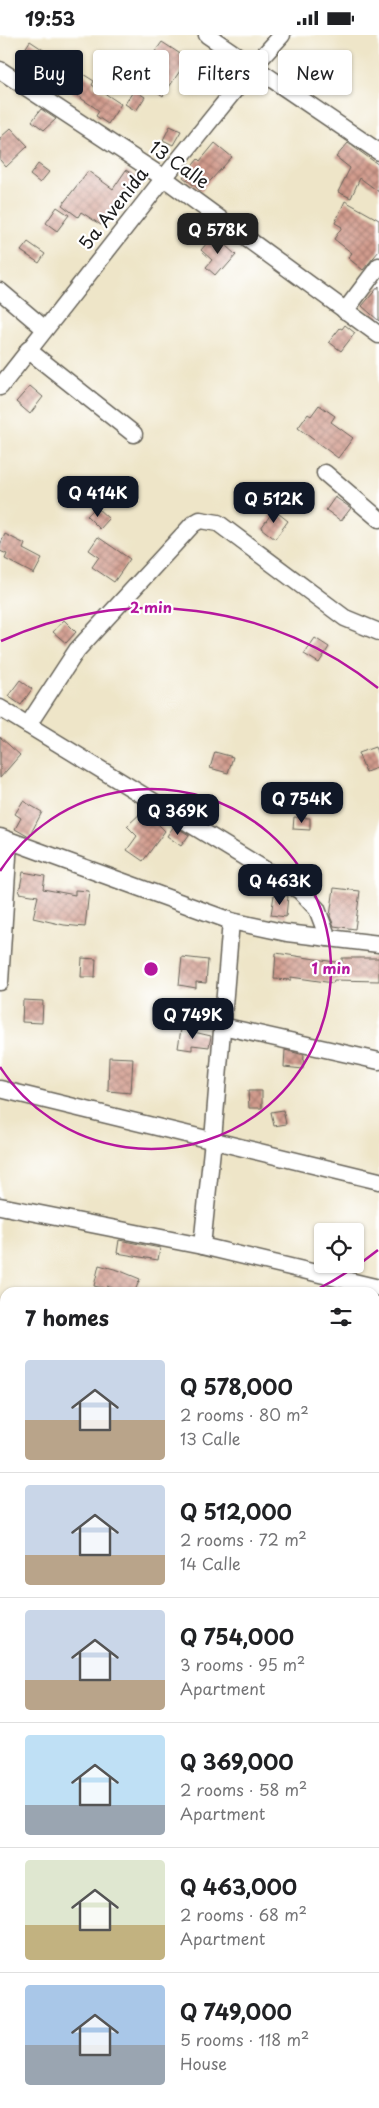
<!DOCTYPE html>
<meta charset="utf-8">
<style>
body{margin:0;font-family:"Playpen Sans",sans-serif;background:#f6f6f6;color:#202124;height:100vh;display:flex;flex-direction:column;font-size:19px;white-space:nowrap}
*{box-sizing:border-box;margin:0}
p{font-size:16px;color:#757577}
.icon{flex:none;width:28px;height:28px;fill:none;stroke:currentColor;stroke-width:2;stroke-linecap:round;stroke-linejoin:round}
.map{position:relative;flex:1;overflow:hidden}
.details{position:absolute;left:0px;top:1252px;width:380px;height:821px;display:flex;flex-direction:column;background:#fff;border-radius:15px 15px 0 0;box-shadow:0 1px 4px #0004}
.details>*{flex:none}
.guide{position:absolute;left:15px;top:15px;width:350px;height:45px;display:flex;gap:10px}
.buttons{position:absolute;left:314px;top:1188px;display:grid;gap:10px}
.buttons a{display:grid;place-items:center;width:50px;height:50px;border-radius:5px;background:#fff;box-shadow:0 1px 4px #0004;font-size:25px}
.price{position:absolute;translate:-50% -42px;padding:0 11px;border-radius:10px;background:#111827;color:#fff;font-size:16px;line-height:32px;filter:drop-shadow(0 1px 2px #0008)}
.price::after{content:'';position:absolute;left:50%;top:30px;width:15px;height:11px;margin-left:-8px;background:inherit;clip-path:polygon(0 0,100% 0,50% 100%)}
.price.selected{background:#222;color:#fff}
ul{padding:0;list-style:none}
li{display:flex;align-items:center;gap:15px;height:125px;padding:0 25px}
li+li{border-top:1px solid #e0e0e0}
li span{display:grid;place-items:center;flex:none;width:140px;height:100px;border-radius:5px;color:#555}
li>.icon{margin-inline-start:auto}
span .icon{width:60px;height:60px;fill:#fffc;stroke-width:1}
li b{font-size:21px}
h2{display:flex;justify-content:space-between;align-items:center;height:60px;padding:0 25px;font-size:21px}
.chip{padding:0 18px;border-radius:5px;background:#fff;box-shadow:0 1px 4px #0004;font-size:18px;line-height:45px}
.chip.selected{background:#111827;color:#fff}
.status{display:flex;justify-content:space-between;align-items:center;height:35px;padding:0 25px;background:#fff;direction:ltr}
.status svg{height:14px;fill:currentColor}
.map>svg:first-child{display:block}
.building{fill:url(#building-cross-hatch)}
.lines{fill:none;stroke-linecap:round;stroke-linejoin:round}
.minor-casing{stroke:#666258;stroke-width:19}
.minor{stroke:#fff;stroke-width:16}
.ring{fill:none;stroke:#b5179e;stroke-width:2.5}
.labels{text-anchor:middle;stroke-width:4.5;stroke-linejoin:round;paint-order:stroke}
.street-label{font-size:18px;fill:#1c1c1c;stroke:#fff}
.centre{fill:#b5179e;stroke:#fff;stroke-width:2.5}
.ring-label{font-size:15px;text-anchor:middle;font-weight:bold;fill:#b5179e;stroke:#fff;stroke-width:4.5;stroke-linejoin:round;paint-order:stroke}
</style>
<div class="status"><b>19:53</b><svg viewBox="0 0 49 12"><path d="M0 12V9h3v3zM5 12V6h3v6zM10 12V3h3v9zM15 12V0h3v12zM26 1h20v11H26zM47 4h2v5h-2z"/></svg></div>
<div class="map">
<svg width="379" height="2073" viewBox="0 0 379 2073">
<defs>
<pattern id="building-cross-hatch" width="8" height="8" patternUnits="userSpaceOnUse" patternTransform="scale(1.25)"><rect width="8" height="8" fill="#d19b8d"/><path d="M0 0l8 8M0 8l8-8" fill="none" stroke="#a97e72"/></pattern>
</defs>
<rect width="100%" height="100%" fill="#fff"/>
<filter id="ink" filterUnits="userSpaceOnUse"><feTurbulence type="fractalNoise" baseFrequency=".02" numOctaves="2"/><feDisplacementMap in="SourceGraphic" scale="10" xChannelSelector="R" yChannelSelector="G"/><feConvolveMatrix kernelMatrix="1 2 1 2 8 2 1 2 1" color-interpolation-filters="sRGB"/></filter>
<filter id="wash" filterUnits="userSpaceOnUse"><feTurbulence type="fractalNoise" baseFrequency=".0096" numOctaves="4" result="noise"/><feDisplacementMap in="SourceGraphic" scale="20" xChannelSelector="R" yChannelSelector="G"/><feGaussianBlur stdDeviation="1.12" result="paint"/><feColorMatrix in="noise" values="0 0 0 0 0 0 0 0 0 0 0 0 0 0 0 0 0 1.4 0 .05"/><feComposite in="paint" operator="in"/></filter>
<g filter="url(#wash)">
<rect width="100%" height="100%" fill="#eee5c8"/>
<g id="blocks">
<g class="building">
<polygon points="30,6 45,16 32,34 18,25"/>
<polygon points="162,7 188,24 163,61 152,53 161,39 157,36 160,32 149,25"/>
<polygon points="208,20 221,27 208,47 196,41"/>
<polygon points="70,31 94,46 92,50 121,69 108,89 96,81 99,76 94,72 58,48"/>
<polygon points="134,55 145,62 136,76 125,69"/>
<polygon points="41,74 56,84 44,95 32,86"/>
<polygon points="170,91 181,96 173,110 163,105"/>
<polygon points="11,93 28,111 6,132 0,125 0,103"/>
<polygon points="215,108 232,122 201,156 183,142 198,124 200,126"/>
<polygon points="348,108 379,130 379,157 360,143 351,163 338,157 350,133 336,122"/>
<polygon points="38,129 49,137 40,148 30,140"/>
<polygon points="126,135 139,144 127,161 123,159 101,190 81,177 78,182 62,170 88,136 113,154"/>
<polygon points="345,166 379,185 379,216 363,235 348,223 352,218 334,204 342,192 335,188"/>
<polygon points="57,172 69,180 57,196 46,188"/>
<polygon points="214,200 236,220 223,235 221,233 215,240 206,232 212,225 201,215"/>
<polygon points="28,207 45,219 39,228 21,216"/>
<polygon points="379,251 379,286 362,271"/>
<polygon points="345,290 355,298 341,316 329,307 340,293 342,294"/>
<polygon points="30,351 43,362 30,379 16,367"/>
<polygon points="319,370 335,381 331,387 353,403 338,423 298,393 308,379 311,381"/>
<polygon points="335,462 351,473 341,486 326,475"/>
<polygon points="96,472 109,484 100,494 87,481"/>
<polygon points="274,475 288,486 275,504 261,493"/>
<polygon points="5,499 25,509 23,514 42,524 34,539 5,524 7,519 0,516 0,510"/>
<polygon points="98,502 130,524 114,547 92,532 99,522 89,515"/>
<polygon points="64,585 76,597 66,608 53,597"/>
<polygon points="315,603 329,612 319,628 304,619"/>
<polygon points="20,645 32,654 21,670 8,661"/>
<polygon points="0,702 20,720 0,743"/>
<polygon points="375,712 379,722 379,732 366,737 358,718"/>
<polygon points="215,717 233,722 228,738 210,733"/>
<polygon points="23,766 42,777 29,802 15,794 21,783 15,779"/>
<polygon points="144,775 165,796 143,826 127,815 137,801 127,791"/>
<polygon points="294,782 310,783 310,795 293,794"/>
<polygon points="174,791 189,800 181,811 167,801"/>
<polygon points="23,837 45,841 43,854 75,860 75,855 89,856 85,892 64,890 33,883 38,861 19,858"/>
<polygon points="334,853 360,856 355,894 334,891 330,881"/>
<polygon points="274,860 288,861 286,882 271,880"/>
<polygon points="276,918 342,928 342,923 379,923 379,946 334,945 333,948 291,942 291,945 274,944"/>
<polygon points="182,922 208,925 206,948 196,947 196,953 179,950"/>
<polygon points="82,923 96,924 95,942 81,942"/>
<polygon points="23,965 43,966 42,988 22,987"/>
<polygon points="181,994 211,1001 209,1012 192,1010 192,1015 178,1013"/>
<polygon points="285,1015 304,1020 303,1034 284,1032"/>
<polygon points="109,1022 133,1023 131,1058 108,1056"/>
<polygon points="248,1056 262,1056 262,1073 249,1073"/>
<polygon points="283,1075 286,1089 274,1091 271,1077"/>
<polygon points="119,1205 160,1213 158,1225 117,1218"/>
<polygon points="99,1230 118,1235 140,1244 134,1258 123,1258 107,1251 106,1254 94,1251"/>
</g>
</g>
</g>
<g filter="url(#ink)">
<use href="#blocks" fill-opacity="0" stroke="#666258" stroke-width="1"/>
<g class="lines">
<defs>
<g id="minor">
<polyline points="207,0 379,117"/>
<polyline points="0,35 164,143 379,300"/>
<polyline points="0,256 45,294"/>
<polyline points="345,276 379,231"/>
<polyline points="28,315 134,399"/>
<polyline points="0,352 164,143 254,31 282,0"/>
<polyline points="325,438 379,484"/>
<polyline points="0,673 300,856 317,874 328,903"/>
<polyline points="28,690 77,615 193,489 200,485 218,488 345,583 379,597"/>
<polyline points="0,802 231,886 287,898 379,909"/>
<polyline points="0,947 9,806"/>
<polyline points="222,991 379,1026"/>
<polyline points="0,1054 379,1146"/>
<polyline points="0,1171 202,1211 379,1253"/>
<polyline points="202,1211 213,1105 231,886"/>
</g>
</defs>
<use href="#minor" class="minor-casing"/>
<use href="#minor" class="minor"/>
</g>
</g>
<g class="ring">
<path d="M0 836A180 180 0 1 1 0 1032"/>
<path d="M378 1215A361 361 0 0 1 312 1257M1 606A361 361 0 0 1 378 653"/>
</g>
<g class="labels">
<g class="street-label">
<text transform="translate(179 130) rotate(35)" y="6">13 Calle</text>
<text transform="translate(114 174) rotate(-52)" y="6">5a Avenida</text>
</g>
</g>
<circle cx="151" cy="934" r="8" class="centre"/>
<g class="ring-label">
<text x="151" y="578">2 min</text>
<text x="331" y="939">1 min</text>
</g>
</svg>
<div class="buttons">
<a><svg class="icon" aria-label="locate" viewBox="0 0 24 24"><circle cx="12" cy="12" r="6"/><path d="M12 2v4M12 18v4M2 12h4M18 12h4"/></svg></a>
</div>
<b class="price selected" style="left:218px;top:220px">Q 578K</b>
<b class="price" style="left:98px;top:483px">Q 414K</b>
<b class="price" style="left:274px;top:489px">Q 512K</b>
<b class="price" style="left:302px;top:789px">Q 754K</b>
<b class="price" style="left:178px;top:801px">Q 369K</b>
<b class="price" style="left:280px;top:871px">Q 463K</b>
<b class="price" style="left:193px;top:1005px">Q 749K</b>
<div class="guide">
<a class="chip selected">Buy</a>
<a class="chip">Rent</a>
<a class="chip">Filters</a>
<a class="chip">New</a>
</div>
<section class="details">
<h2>7 homes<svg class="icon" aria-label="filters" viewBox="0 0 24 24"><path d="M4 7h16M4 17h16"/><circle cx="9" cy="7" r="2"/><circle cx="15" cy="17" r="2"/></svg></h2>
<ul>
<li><span style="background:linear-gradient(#c9d6e8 60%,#b9a48a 0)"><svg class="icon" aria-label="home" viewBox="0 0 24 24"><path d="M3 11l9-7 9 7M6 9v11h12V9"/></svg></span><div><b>Q 578,000</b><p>2 rooms · 80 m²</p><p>13 Calle</p></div></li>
<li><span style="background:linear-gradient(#c9d6e8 70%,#b9a48a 0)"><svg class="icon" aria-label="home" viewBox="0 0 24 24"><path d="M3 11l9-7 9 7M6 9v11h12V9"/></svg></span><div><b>Q 512,000</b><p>2 rooms · 72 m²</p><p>14 Calle</p></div></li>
<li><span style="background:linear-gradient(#c9d6e8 70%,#b9a48a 0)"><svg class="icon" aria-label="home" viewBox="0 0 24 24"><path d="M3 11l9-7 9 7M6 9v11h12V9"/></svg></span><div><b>Q 754,000</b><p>3 rooms · 95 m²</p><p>Apartment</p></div></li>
<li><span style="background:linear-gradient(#bfe0f5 70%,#9aa5b1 0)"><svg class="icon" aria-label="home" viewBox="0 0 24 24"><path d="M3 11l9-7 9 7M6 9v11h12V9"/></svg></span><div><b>Q 369,000</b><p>2 rooms · 58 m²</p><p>Apartment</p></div></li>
<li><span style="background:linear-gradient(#dfe7d0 65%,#c2b280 0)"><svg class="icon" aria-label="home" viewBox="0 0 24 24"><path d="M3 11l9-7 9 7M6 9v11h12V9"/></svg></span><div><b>Q 463,000</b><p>2 rooms · 68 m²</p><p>Apartment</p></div></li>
<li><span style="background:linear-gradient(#a9c7e8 60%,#9aa5b1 0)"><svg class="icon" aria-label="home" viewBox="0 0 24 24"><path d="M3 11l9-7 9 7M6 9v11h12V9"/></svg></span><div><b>Q 749,000</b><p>5 rooms · 118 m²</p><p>House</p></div></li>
</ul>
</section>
</div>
